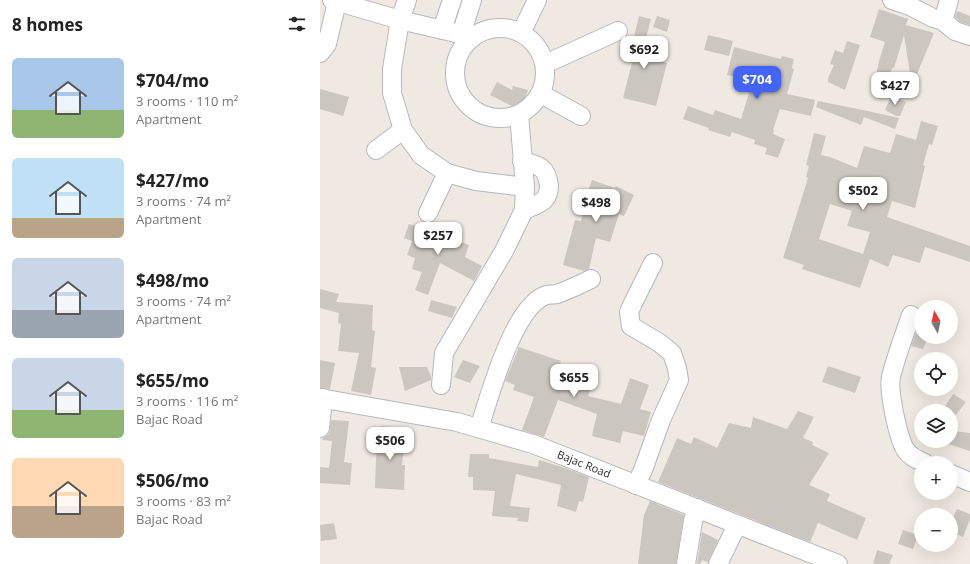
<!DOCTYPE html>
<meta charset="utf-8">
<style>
body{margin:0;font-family:"Open Sans",sans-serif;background:#f6f6f6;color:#222;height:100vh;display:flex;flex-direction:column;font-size:15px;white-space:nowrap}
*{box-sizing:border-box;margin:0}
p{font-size:13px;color:#767676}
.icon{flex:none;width:22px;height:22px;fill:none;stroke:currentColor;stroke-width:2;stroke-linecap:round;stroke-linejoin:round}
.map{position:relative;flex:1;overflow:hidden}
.details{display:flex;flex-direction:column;background:#fff;width:320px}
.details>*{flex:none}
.needle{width:26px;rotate:351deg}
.fabs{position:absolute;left:594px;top:300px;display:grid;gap:8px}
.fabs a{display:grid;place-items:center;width:44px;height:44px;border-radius:50%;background:#fff;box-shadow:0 4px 16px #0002;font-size:20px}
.price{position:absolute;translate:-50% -34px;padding:0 9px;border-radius:8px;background:#fff;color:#222;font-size:13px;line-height:26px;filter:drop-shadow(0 1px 2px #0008)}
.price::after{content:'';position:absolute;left:50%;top:24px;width:12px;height:9px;margin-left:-6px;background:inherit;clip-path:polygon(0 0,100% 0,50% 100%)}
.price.current{background:#4264fb;color:#fff}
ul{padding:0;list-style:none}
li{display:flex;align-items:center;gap:12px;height:100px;padding:0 12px}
li span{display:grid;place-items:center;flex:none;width:112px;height:80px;border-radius:6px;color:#555}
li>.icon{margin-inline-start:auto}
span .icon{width:48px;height:48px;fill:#fffc;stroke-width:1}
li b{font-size:17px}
h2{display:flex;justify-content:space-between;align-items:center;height:48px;padding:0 12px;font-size:17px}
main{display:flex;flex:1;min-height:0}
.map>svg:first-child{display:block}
.building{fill:#cbc7bf;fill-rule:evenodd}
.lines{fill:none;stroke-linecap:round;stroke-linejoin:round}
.minor-casing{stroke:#b4b7c1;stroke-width:20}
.minor{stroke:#fff;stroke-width:18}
.labels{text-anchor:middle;stroke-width:3;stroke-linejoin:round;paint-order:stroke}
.street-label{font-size:11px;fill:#2e2e2e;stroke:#fff}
</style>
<main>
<section class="details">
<h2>8 homes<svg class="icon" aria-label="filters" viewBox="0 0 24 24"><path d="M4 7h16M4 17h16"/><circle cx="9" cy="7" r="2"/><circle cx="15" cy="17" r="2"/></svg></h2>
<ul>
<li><span style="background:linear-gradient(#a9c7e8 65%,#8fb573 0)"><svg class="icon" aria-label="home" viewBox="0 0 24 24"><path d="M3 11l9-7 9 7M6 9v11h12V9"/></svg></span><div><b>$704/mo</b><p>3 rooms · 110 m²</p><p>Apartment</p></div></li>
<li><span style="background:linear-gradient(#bfe0f5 75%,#b9a48a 0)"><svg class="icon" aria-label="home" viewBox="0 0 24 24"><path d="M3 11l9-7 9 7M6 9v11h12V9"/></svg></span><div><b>$427/mo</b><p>3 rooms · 74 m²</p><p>Apartment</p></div></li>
<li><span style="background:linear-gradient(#c9d6e8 65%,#9aa5b1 0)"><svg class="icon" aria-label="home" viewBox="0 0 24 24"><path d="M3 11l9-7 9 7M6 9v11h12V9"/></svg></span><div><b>$498/mo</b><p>3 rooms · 74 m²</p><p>Apartment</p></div></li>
<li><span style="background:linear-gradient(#c9d6e8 65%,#8fb573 0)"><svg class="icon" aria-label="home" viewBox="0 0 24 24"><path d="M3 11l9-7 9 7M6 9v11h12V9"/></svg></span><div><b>$655/mo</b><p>3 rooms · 116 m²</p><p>Bajac Road</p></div></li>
<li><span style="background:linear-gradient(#ffd9b3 60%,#b9a48a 0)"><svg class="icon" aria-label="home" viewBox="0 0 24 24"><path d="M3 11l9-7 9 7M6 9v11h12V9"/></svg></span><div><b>$506/mo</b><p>3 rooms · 83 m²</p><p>Bajac Road</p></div></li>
</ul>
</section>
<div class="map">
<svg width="650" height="564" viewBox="0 0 650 564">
<rect width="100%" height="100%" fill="#efe9e1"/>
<g class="building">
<polygon points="559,9 588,19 586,25 614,33 592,86 584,35 574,68 572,68 568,85 555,82 559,61 565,42 550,37"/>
<polygon points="637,11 650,16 650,25 640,22 635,17"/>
<polygon points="319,16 331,19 321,57 347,63 336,106 303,98 312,63 308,62"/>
<polygon points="337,16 350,20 347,32 333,27"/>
<polygon points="388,35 413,41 409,56 384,50"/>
<polygon points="527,41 540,45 525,90 508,82 508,78 514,65 510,64 515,50 523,53"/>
<polygon points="414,47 461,59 462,56 474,59 472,68 474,69 467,94 495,100 491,116 460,109 453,130 454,130 453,134 465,139 458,158 445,154 447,148 434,144 435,140 412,132 410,137 388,130 389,128 363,119 368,106 393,115 395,110 421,119 429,93 424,91 428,80 407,75"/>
<polygon points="177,82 192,90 193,86 208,90 203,104 198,104 192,106 170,95"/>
<polygon points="0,89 29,97 23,116 0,109"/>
<polygon points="571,96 586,102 580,116 576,116 565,110"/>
<polygon points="498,101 543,110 579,118 575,129 544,117 541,125 496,107"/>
<path d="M 601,121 L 618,126 L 612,145 L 609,144 L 603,165 L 605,166 L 595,208 L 572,201 L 567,217 L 650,246 L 650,262 L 605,247 L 600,263 L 573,255 L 568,267 L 550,259 L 540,288 L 482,269 L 484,265 L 463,258 L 488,178 L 486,177 L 489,166 L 486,165 L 494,133 L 506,136 L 501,155 L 510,157 L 537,168 L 544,146 L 570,153 L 576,134 L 596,140 ZM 510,204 L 532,211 L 527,226 L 550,232 L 543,254 L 499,239 Z"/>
<polygon points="272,180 295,188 296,186 314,195 304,216 299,214 290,242 276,238 269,269 264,271 243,265 255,220 261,221 267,201 265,200"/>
<polygon points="89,224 149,245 145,257 162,266 154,281 120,263 108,295 95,290 102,272 92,269 95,258 87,255 92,241 84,238"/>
<polygon points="0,289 19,294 16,302 53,305 52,330 55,331 51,367 56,368 51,395 31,391 39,353 18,351 21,324 18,323 19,313 0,308"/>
<polygon points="111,300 137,307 132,318 108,311"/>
<polygon points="596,333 601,334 601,337 608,337 603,349 591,346"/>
<polygon points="199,347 241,361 236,374 271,386 268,396 301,404 310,378 329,385 320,409 331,412 324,436 303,431 300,443 272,436 277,414 238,400 224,437 202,430 214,397 193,390 195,385 185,381"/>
<polygon points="0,360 15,363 10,389 0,388"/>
<polygon points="143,360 160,366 150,383 134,377"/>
<polygon points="508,366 541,377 535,393 502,382"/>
<polygon points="79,367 107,367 111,376 111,380 85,391"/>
<polygon points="633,394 646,402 631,421 631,411 622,411"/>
<polygon points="478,411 494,417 483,438 493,442 492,445 509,453 489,485 510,494 507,501 546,518 537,540 498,523 490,542 338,482 357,438 371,444 374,437 397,448 409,423 431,428 433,417 467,429"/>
<polygon points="11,420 29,421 24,462 32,463 30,485 0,483 0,467 9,468 12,441 2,440 3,438 9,434"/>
<polygon points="61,426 76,428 74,437 85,438 82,465 85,465 84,490 55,488 56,458"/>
<polygon points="632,431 650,433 650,451 625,443 626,441 631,441 631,434"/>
<polygon points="150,454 169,454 169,458 218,467 219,460 245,468 269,477 263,502 259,501 256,512 237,506 241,485 196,474 190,506 210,508 208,522 197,521 198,518 172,516 175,491 153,490 153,477 148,477"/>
<polygon points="330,501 364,515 356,564 318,564 324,515"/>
<polygon points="637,509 650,514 650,519 643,537 631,532 631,522"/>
<polygon points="14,523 17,539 1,541 0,525"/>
<polygon points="583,530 598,535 593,549 578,544"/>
<polygon points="382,532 398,540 388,562 382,560 380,564 377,564"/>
<polygon points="557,550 573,555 569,564 553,564"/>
</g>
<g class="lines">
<defs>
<g id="minor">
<polyline points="12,0 80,20 153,37"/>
<polyline points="87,0 80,20 72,69 72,93 83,130 101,155 127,173 156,181 205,187"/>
<polyline points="572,0 590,6 613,18 623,21"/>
<polyline points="629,0 623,21 635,31 650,36"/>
<circle cx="180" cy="73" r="45"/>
<polyline points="122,30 132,0"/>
<polyline points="201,33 217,0"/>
<polyline points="141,35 152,0"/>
<polyline points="0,53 7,44 17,2"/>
<polyline points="225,64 298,31"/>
<polyline points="221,94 261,116"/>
<polyline points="56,150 83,130"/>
<path d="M 202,161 C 219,165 227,167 229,186 C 229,191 227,197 224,200 C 218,205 211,207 204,210"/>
<polyline points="108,213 127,173"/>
<path d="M 591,315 C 584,336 576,356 571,377 C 568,391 578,437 585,449 C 590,457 598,460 605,463"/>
<polyline points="121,385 124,353 184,251 204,210 205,187 199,114"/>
<path id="s1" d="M 0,398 L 137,422 L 213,444 L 518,564"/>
<polyline points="0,428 3,398"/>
<path d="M 159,428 C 170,396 192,310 224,296 C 228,294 233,295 237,294 C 248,290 259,285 271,279"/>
<polyline points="631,474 650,482"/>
<polyline points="316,485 323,470 341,420 359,380 357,368 352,353 338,342 311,326 309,312 313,303 333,263"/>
<polyline points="366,564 373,521 377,508"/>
<polyline points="398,564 417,525"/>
</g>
</defs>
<use href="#minor" class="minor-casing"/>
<use href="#minor" class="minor"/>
</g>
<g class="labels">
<g class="street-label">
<text dy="4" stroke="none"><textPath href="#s1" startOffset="273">Bajac Road</textPath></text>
</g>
</g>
</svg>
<div class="fabs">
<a><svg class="needle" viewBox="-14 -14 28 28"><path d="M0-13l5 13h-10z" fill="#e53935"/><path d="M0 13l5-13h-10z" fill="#767676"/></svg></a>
<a><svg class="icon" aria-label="locate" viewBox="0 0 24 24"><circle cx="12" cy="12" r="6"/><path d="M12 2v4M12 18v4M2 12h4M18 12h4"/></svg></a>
<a><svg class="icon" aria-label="layers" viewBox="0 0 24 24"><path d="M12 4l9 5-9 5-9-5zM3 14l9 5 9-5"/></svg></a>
<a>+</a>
<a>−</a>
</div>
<b class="price" style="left:324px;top:70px">$692</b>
<b class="price current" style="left:437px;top:100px">$704</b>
<b class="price" style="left:575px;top:106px">$427</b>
<b class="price" style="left:543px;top:211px">$502</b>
<b class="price" style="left:276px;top:223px">$498</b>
<b class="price" style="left:118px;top:256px">$257</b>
<b class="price" style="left:254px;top:398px">$655</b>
<b class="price" style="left:70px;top:461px">$506</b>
</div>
</main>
